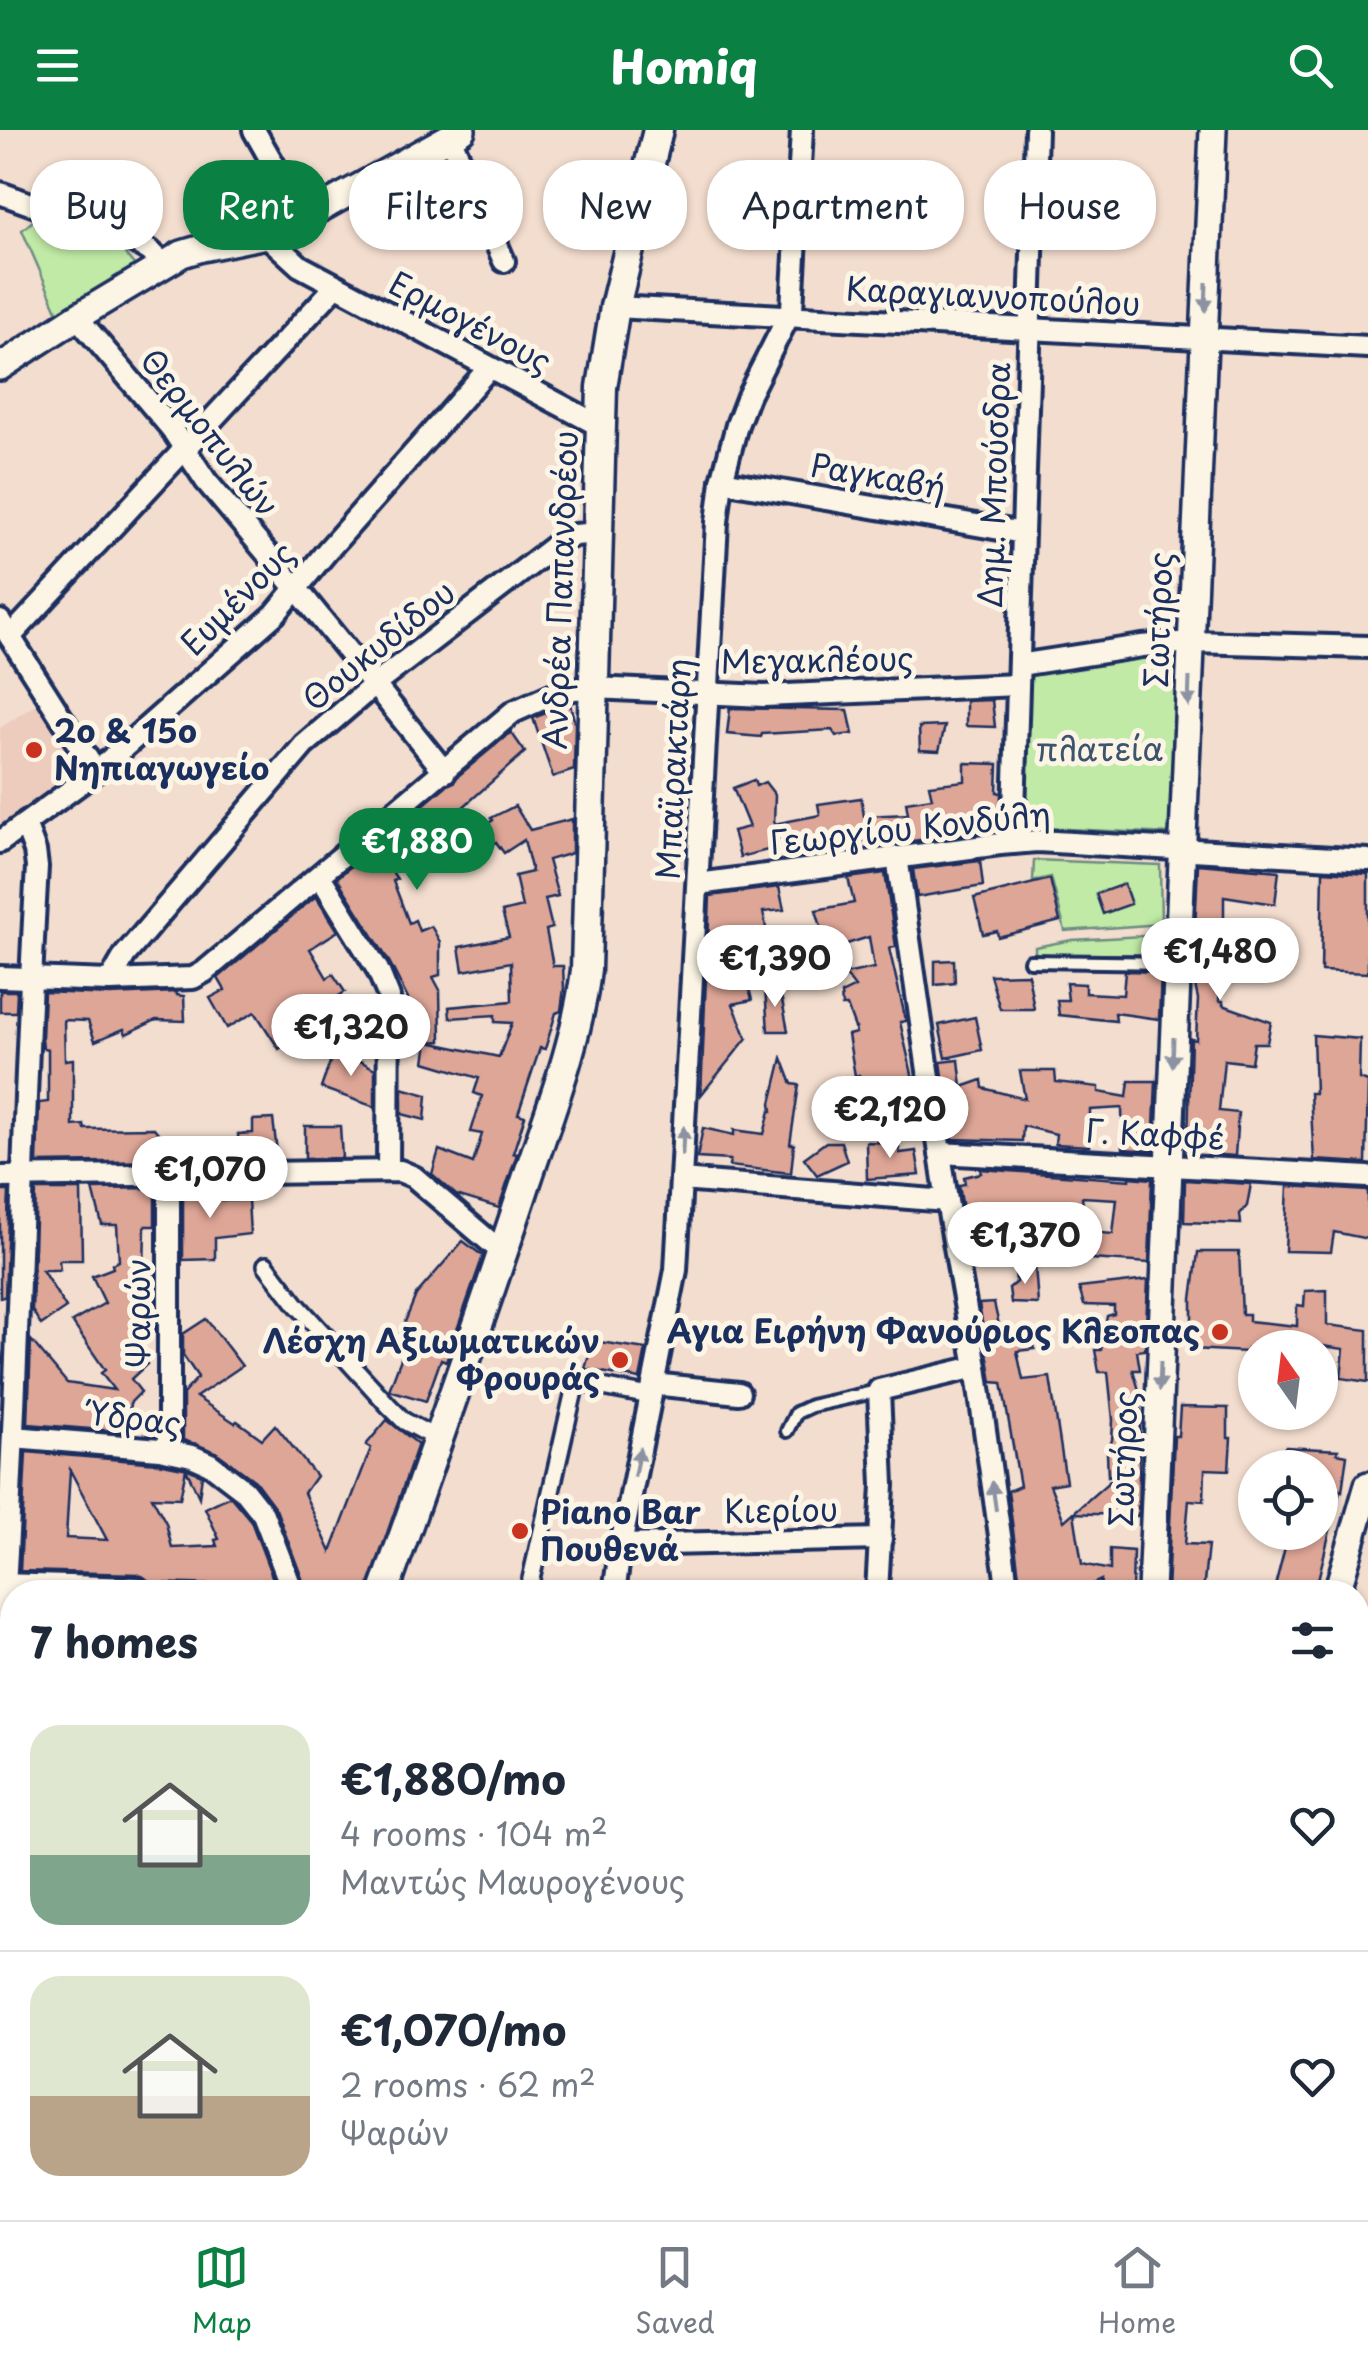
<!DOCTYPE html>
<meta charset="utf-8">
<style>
body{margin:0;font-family:"Playpen Sans",sans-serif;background:#f2f2f3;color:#1f2937;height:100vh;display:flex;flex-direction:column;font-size:38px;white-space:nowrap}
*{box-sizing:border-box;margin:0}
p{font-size:32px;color:#747a83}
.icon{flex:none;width:55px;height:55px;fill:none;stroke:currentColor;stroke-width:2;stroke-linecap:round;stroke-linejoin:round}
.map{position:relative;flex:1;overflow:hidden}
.details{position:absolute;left:0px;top:1450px;width:1370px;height:640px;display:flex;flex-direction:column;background:#fff;border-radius:40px 40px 0 0;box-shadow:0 2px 8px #0004}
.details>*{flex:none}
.hud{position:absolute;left:30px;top:30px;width:1310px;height:90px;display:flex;gap:20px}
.needle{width:65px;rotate:346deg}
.tools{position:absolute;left:1238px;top:1200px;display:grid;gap:20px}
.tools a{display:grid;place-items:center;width:100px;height:100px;border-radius:50%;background:#fff;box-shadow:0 2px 8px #0004;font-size:50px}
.price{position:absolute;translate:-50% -85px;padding:0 22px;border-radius:35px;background:#fff;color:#222;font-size:32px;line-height:65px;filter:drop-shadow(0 2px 5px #0008)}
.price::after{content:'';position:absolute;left:50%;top:60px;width:30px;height:22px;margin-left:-15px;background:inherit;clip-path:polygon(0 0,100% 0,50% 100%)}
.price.active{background:#0b8043;color:#fff}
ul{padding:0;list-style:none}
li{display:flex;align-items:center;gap:30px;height:250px;padding:0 30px}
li+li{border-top:2px solid #e0e1e3}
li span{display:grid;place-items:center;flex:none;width:280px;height:200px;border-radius:30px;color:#555}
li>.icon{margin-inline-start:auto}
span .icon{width:120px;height:120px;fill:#fffc;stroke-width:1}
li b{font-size:42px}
h2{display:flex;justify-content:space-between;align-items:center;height:120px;padding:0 30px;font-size:42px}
.pill{padding:0 35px;border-radius:40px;background:#fff;box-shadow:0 2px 8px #0004;font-size:35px;line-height:90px}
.pill.active{background:#0b8043;color:#fff}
header{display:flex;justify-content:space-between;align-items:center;height:130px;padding:0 30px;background:#0b8043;color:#fff;font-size:45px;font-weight:800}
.tabs{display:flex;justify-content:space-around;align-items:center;height:140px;border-top:2px solid #e0e1e3;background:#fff;font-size:28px;color:#747a83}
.tabs a{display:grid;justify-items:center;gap:5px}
.tabs .active{color:#0b8043}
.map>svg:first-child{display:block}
.built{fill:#edccbe}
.green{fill:#c0eaa6;stroke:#6e8c82;stroke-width:2.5}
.building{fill:#dea697;stroke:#1b2f5e;stroke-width:2.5;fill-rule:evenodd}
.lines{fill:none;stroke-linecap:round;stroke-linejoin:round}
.service-casing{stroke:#1b2f5e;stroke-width:18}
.pedestrian-casing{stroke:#1b2f5e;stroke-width:22}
.minor-casing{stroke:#1b2f5e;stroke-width:28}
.tertiary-casing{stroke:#1b2f5e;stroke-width:32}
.secondary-casing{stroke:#1b2f5e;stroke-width:35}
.service{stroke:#fcf5e5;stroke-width:10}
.pedestrian{stroke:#fcf5e5;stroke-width:15}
.minor{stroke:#fcf5e5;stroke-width:20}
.tertiary{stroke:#fcf5e5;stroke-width:25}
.secondary{stroke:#fcf5e5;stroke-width:28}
.oneway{fill:#8c92a2}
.poi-dot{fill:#c8321e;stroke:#fcf5e5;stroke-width:4}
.labels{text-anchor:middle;stroke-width:10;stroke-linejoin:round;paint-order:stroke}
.street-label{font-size:32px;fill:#1b2f5e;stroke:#fcf5e5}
.poi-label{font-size:32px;font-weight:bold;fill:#1b2f5e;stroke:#fcf5e5;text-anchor:start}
.park-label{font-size:32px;fill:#3c546c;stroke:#fcf5e5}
</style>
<header><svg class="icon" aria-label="menu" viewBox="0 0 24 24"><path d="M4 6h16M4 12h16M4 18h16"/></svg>Homiq<svg class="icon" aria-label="search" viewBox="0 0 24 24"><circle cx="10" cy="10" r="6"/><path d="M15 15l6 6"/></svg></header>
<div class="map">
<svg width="1368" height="2090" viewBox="0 0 1368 2090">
<rect width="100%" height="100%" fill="#f3ddce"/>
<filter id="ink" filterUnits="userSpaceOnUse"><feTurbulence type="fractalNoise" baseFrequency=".01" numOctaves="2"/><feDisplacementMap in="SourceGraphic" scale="20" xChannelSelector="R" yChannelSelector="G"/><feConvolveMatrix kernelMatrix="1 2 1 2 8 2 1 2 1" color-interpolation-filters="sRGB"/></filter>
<g filter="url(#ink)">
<g class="built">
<polygon points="38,573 83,642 0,702 0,598"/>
<polygon points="18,2078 162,2078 167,2084 165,2090 19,2090"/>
<polygon points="195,2078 256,2078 256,2090 191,2090"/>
<rect x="276" y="2078" width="103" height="12"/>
<rect x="404" y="2078" width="121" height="12"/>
<rect x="554" y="2078" width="122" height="12"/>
<polygon points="707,2078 775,2078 774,2090 706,2090"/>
<polygon points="858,2078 1047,2078 1046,2090 858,2090"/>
<rect x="1066" y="2078" width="103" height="12"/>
</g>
<g class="green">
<polygon points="34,90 41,90 121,119 136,137 59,185 22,100"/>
<polygon points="1178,519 1171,704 1025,697 1029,543"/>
<polygon points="1034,730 1160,735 1161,794 1065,801 1051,747 1033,751"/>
<polygon points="1160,805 1162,824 1035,825 1035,817 1072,810"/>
<polygon points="1358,1572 1368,1572 1368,2090 1193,2090 1193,2078 1358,2078"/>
</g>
<g class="building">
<polygon points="992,570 995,597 966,596 966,571"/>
<polygon points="570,574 575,594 574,640 553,647 533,588"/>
<polygon points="730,578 848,580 853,604 836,606 832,600 762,604 761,607 727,604"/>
<polygon points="945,596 939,621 920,620 919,597"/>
<polygon points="511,602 525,622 406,728 393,743 397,749 393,751 409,793 415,790 419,801 431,796 440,812 440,845 433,847 440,860 441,911 402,914 403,875 411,875 390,833 337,748 447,655 454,652 458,646"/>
<polygon points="965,633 998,634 997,662 1001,663 1000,699 912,711 911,707 873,709 803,721 798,703 778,710 772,719 740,727 733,701 749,697 733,658 754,650 756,656 765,652 775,665 774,694 820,685 818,674 861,668 864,686 908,684 906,672 932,668 929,655 965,651"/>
<polygon points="515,676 530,700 572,689 572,723 548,730 558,766 545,769 552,798 546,800 553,836 563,836 564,858 561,881 556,883 545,919 540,918 518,984 525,986 513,1023 517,1024 499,1078 456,1065 432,1044 439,1020 473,1033 482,1004 471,1002 482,966 474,963 479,948 425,932 428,912 499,927 512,893 495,892 495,885 450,888 449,877 512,871 511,832 463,841 459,817 509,807 502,782 522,777 515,746 532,742 524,710 504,723 496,712 479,722 469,707 493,690 491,688"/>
<polygon points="980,731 983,756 917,767 913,739"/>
<polygon points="1198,734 1279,741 1275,774 1224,766 1224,805 1228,806 1225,837 1220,843 1219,871 1223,871 1223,875 1271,892 1267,913 1254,913 1251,933 1224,930 1219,981 1238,983 1235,1026 1220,1025 1220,1017 1194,1015 1188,1010 1191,909 1196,910 1198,869 1193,846"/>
<polygon points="1323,741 1368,744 1368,843 1321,841"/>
<polygon points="885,743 896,817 889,818 906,891 900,892 920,979 889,985 887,966 868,971 859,945 855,946 848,905 856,903 855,899 857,898 855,898 847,876 842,876 841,864 855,857 845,844 874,838 869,807 828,820 816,780 854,773 848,748"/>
<polygon points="1050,749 1060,791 998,807 997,801 983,804 974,768"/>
<polygon points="1124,754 1131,774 1103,784 1096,764"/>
<polygon points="779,757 784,780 763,782 774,838 746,847 752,870 733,874 747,908 701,965 706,849 744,840 745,843 740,814 708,814 710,766"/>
<polygon points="316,766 338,801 310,819 327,848 333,844 345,862 326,874 366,896 355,918 339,919 307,900 279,919 255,882 227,898 210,868 225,860 218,848"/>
<polygon points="954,830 955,853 935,855 935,831"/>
<polygon points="1125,841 1161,842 1159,889 1115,883 1116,891 1059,885 1057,870 1068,870 1066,853 1085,854 1085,863 1123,865"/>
<polygon points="1028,844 1034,879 1000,879 990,845"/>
<polygon points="779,855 788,901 768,901 765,858"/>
<polygon points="0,861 17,861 16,882 0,882"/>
<polygon points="44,862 110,865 176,862 177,865 184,866 185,891 156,890 126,904 124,899 95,911 88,891 64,890 65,930 73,929 73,996 84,995 85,999 154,998 173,1021 174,1031 37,1033 39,973 48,972 48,919 43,918 42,909"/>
<polygon points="975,887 982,920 946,928 939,895"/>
<polygon points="1313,905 1360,909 1359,949 1368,952 1366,1033 1314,1030 1310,963 1315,963"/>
<polygon points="335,918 375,939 375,977 321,958"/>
<polygon points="782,928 792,954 799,955 790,1014 794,1014 791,1043 729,1036 730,1030 697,1028 703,998 734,1005 734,1000 764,1004 770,981 772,981 771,973"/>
<polygon points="959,930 962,957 982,950 983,958 1025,969 1020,941 1055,941 1056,952 1099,957 1099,962 1127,967 1129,951 1156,951 1153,1021 1123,1019 1122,978 1090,980 1089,1016 1055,1014 1056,1004 1023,996 1022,1011 952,1009 941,932"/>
<polygon points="402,958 427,965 425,990 402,984"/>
<polygon points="273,989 277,1022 256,1024 257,1029 239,1030 238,1004 253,1003 253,990"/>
<polygon points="305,996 340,996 342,1028 305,1029"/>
<polygon points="826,1012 841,1012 847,1031 817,1045 804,1028"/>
<polygon points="866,1012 898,1013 900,1023 916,1021 920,1045 867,1049"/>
<polygon points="980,1039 1130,1050 1130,1047 1152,1049 1149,1133 1091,1129 1087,1114 1089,1102 1113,1104 1117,1069 1082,1067 1083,1076 996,1088 997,1099 966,1097 959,1055 965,1054 964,1047 981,1043"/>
<polygon points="1185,1050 1251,1054 1247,1076 1240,1084 1241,1094 1184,1092"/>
<polygon points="1288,1056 1368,1061 1368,1109 1334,1102 1331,1122 1285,1121"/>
<polygon points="155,1058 155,1096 145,1096 144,1142 152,1141 155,1200 135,1216 147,1234 131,1249 141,1262 130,1273 127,1302 28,1294 31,1210 67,1253 114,1260 101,1243 105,1240 72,1192 105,1173 92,1146 113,1138 112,1134 119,1131 117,1095 102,1095 93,1059"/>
<polygon points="183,1058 221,1058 222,1071 248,1070 250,1104 215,1108 215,1129 183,1130"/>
<polygon points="36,1060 81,1060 82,1130 59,1130 60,1140 42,1140 66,1178 41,1195 32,1180"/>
<polygon points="0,1061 9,1061 5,1167 0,1167"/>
<polygon points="463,1111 483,1126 446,1231 441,1229 426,1271 389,1260 407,1213 398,1209 416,1165"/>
<polygon points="1198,1122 1239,1122 1242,1184 1249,1184 1249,1191 1297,1196 1297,1175 1304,1176 1305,1161 1327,1160 1327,1195 1368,1200 1368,1252 1341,1248 1344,1219 1295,1212 1295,1218 1247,1218 1247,1222 1192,1219 1192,1169"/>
<polygon points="1035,1136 1038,1174 1011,1173 1009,1158 1016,1152 1015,1140"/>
<polygon points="1148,1150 1145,1220 1137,1221 1140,1240 1133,1240 1141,1267 1138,1386 1074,1383 1082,1434 1110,1440 1110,1419 1133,1421 1132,1462 1100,1461 1101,1450 1075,1462 1021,1462 1008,1361 1020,1356 1002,1253 992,1252 979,1174 994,1173 1001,1204 1029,1199 1035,1219 1017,1221 1023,1250 1050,1247 1066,1352 1050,1355 1064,1391 1118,1344 1108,1346 1107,1323 1112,1310 1113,1290 1108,1242 1099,1242 1095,1220 1101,1220 1107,1186 1114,1184 1114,1176 1084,1175 1079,1158"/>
<polygon points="206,1189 242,1236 196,1267 235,1293 237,1291 262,1309 275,1295 316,1346 304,1363 331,1422 371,1318 366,1315 387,1290 418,1314 367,1461 306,1459 276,1379 255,1351 216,1322 183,1310 183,1264 198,1247 183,1225 183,1204"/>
<polygon points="593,1211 646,1219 640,1249 585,1239"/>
<polygon points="1180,1277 1228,1278 1228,1308 1231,1308 1229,1340 1205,1339 1204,1371 1189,1370 1185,1414 1208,1415 1203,1462 1167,1462 1174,1306 1178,1306"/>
<polygon points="1285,1317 1338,1320 1337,1323 1347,1325 1342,1361 1340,1360 1315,1462 1275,1456 1289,1402 1320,1402 1320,1338 1279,1338"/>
<path d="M 26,1322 L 158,1333 L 188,1339 L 202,1345 L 199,1367 L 186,1339 L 180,1368 L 152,1367 L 166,1393 L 172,1418 L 217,1416 L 215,1410 L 219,1409 L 205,1378 L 230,1366 L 251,1391 L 273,1449 L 257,1456 L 151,1453 L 144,1447 L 137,1444 L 20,1441 ZM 70,1340 L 107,1410 L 66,1408 Z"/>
</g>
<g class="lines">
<defs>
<g id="service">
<polyline points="1030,831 1176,833"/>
<polyline points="787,1301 796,1283 811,1276 878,1261"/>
</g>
<g id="pedestrian">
<polyline points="266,1135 297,1175 389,1276 404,1291 438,1309"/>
<polyline points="528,1462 576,1252 650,1266"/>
<polyline points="540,2078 540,2090"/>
<polyline points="782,2090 782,2078"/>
<polyline points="849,2090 849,2078"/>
<polyline points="1057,2090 1057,2078"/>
</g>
<g id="minor">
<polyline points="254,0 304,88"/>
<polyline points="450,7 504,131"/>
<polyline points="0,63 133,111 150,121 164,134"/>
<polyline points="266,105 300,136 600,296"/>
<polyline points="615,177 1368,217"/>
<polyline points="77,187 171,298 206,351 297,459 445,642"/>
<polyline points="722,351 1023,403"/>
<polyline points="0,491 96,642"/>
<polyline points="10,507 336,156"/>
<polyline points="1019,535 1142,516 1191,512 1368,517"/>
<polyline points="0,712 96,642 275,484 328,420 489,238"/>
<polyline points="1013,713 1036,0"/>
<polyline points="320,746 378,840 389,867 388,1041"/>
<polyline points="698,754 1000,714 1037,711 1368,730"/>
<polyline points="0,847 110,851 193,848 204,842 513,582 551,565 573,559 594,558 764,566 1018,555"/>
<polyline points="110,851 125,825 304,615 374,555 561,411 575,405 599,403"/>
<polyline points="940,1023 1368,1047"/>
<polyline points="0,1047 400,1041 414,1047 503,1123"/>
<polyline points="681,1050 947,1071 897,727"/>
<polyline points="947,1071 976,1237 1008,1462"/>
<polyline points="653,1254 739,1263"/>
<polyline points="13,1307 160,1319 192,1326 210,1334 244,1360 263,1384 293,1462"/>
<polyline points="169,1321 169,1046"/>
<polyline points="621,1415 881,1409"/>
<polyline points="614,1462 621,1415 676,1140 717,392 722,351 737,295 748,266 792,179 802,0"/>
<polyline points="877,1462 883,1355 879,1260 976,1237"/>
<path d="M 0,1532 C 19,1267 21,1001 37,737 L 35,721 L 25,694"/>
<polyline points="0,1654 12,1654"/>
<polyline points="0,1845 12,1845"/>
<polyline points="0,1983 12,1983"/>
<polyline points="9,2066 9,2090"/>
<polyline points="695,2078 695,2090"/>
<polyline points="1183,2078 1183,2090"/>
</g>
<g id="tertiary">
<polyline points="0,237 77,187 182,124 202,118 266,105 289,96 462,0"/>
<polyline points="1151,1462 1213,0"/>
<polyline points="1337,1462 1368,1355"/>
</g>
<g id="secondary">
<polyline points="0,1458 136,1462"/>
<path d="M 384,1462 C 432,1326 481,1190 526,1052 C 549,983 577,913 586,840 L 602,257 L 615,177 L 658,0"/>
<polyline points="1358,1557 1368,1557"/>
<polyline points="180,2090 183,2078"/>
</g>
</defs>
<use href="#service" class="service-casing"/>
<use href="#pedestrian" class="pedestrian-casing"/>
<use href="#minor" class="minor-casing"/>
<use href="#tertiary" class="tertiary-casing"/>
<use href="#secondary" class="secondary-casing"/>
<use href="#service" class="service"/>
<use href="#pedestrian" class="pedestrian"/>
<use href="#minor" class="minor"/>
<use href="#tertiary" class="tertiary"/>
<use href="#secondary" class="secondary"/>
</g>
<defs><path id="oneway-solid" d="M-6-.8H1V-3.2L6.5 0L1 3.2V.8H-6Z" transform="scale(2.5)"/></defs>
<g class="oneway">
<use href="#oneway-solid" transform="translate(1206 167) rotate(92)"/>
<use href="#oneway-solid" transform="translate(1189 562) rotate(92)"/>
<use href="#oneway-solid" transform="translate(1173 922) rotate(92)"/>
<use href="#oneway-solid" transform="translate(683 1011) rotate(-87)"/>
<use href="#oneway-solid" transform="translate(1160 1246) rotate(92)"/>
<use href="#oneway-solid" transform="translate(637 1332) rotate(-79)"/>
<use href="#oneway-solid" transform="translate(994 1366) rotate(-98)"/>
</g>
</g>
<g class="poi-dot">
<circle cx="34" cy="620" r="10"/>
<circle cx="1220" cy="1202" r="10"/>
<circle cx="620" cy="1230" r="10"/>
<circle cx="520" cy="1401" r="10"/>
</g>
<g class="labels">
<g class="street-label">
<text transform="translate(993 167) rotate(3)" y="11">Καραγιαννοπούλου</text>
<text transform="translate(470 193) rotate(28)" y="11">Ερμογένους</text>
<text transform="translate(209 303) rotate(52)" y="11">Θερμοπυλών</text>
<text transform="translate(878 347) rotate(10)" y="11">Ραγκαβή</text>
<text transform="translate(995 355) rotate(-88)" y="11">Δημ. Μπούσδρα</text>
<text transform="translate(561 460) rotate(-88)" y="11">Ανδρέα Παπανδρέου</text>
<text transform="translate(238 469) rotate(-45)" y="11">Ευμένους</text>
<text transform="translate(1159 490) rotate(-88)" y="11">Σωτήρος</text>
<text transform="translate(379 516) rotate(-39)" y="11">Θουκυδίδου</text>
<text transform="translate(817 531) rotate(-1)" y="11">Μεγακλέους</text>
<text transform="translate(674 639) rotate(-87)" y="11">Μπαϊρακτάρη</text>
<text transform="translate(910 699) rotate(-6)" y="11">Γεωργίου Κονδύλη</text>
<text transform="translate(1155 1005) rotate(3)" y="11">Γ. Καφφέ</text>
<text transform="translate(139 1183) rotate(-90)" y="11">Ψαρών</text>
<text transform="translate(135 1289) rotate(7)" y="11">Ύδρας</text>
<text transform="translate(1124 1329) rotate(-88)" y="11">Σωτήρος</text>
<text transform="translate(781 1381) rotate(-1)" y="11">Κιερίου</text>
</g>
<g class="poi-label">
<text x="54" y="613">2ο &amp; 15ο<tspan x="54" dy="37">Νηπιαγωγείο</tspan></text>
<text x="1200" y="1213" text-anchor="end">Αγια Ειρήνη Φανούριος Κλεοπας</text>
<text x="600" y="1223" text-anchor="end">Λέσχη Αξιωματικών<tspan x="600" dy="37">Φρουράς</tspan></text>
<text x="540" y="1394">Piano Bar<tspan x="540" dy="37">Πουθενά</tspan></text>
</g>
<g class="park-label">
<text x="1100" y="631">πλατεία</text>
</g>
</g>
</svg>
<div class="tools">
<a><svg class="needle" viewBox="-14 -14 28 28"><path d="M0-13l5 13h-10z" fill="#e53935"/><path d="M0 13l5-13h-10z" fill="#747a83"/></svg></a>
<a><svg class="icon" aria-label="locate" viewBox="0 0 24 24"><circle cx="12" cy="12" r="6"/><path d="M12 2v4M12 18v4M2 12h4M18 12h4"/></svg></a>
</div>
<b class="price active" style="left:417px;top:763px">€1,880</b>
<b class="price" style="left:1220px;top:873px">€1,480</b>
<b class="price" style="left:775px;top:880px">€1,390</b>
<b class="price" style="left:351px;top:949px">€1,320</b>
<b class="price" style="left:890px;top:1031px">€2,120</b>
<b class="price" style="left:210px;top:1091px">€1,070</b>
<b class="price" style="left:1025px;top:1157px">€1,370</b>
<div class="hud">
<a class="pill">Buy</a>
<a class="pill active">Rent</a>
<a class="pill">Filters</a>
<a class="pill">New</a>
<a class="pill">Apartment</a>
<a class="pill">House</a>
</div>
<section class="details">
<h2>7 homes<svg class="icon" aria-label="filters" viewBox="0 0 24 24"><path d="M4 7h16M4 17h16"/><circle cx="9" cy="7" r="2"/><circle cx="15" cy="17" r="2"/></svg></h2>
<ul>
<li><span style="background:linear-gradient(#dfe7d0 65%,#7fa58c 0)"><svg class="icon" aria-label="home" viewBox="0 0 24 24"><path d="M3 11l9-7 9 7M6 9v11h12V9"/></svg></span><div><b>€1,880/mo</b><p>4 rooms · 104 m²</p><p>Μαντώς Μαυρογένους</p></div><svg class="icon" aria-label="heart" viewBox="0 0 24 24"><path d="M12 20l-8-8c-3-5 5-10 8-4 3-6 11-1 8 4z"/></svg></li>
<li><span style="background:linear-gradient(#dfe7d0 60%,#b9a48a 0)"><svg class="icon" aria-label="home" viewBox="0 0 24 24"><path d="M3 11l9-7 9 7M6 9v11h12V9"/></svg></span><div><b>€1,070/mo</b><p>2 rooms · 62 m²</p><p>Ψαρών</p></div><svg class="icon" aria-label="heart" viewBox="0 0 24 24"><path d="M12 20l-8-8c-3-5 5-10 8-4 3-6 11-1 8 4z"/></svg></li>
</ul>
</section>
</div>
<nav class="tabs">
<a class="active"><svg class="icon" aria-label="map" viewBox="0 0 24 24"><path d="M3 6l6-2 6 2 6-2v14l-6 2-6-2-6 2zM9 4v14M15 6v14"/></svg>Map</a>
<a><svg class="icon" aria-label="saved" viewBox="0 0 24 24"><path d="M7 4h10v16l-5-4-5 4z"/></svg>Saved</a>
<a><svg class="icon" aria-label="home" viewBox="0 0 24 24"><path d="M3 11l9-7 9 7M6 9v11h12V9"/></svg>Home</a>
</nav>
